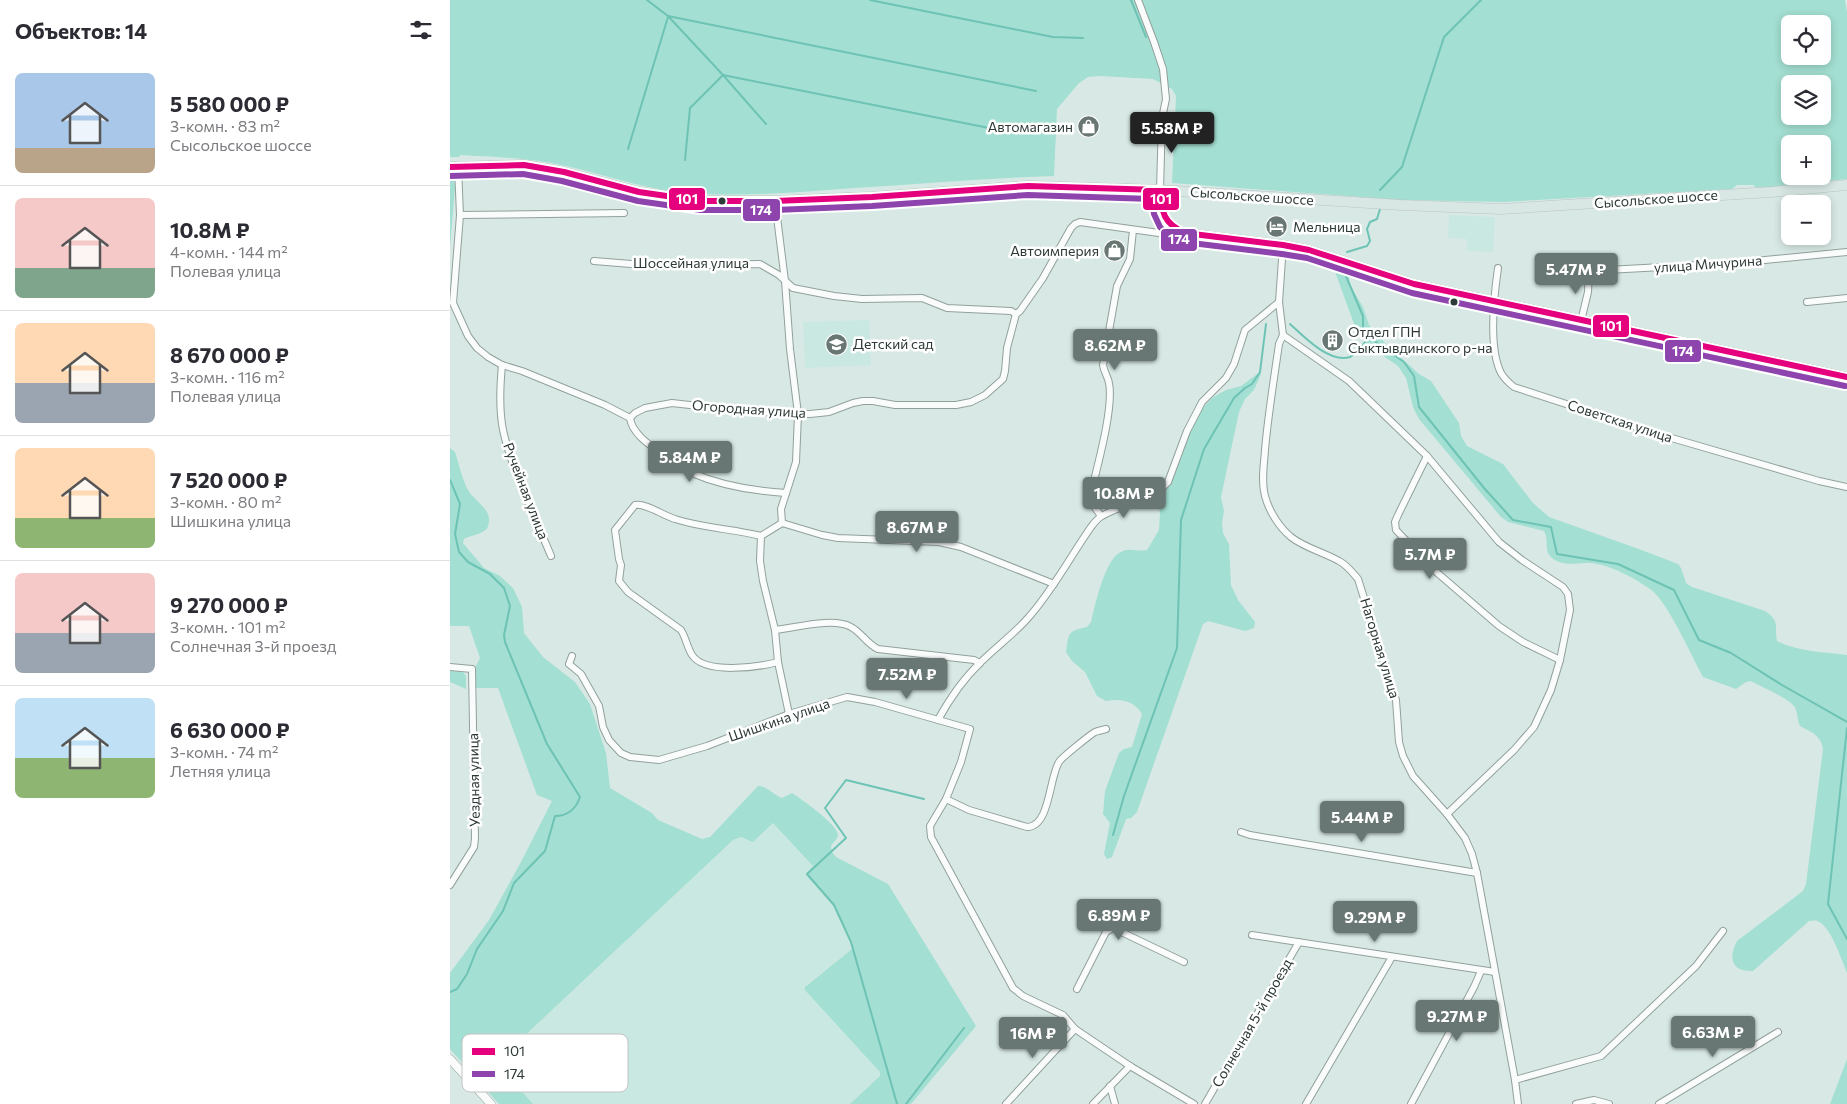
<!DOCTYPE html>
<html lang="ru">
<meta charset="utf-8">
<style>
body{margin:0;font-family:Commissioner,sans-serif;background:#f7f7f7;color:#2b2b33;height:100vh;display:flex;flex-direction:column;font-size:19px;white-space:nowrap}
*{box-sizing:border-box;margin:0}
p{font-size:16px;color:#7c7c81}
.icon{flex:none;width:28px;height:28px;fill:none;stroke:currentColor;stroke-width:2;stroke-linecap:round;stroke-linejoin:round}
.map{position:relative;flex:1;overflow:hidden}
.side{display:flex;flex-direction:column;background:#fff;width:450px}
.side>*{flex:none}
.buttons{position:absolute;left:1331px;top:15px;display:grid;gap:10px}
.buttons a{display:grid;place-items:center;width:50px;height:50px;border-radius:8px;background:#fff;box-shadow:0 2px 8px #0003;font-size:25px}
.price{position:absolute;translate:-50% -42px;padding:0 11px;border-radius:5px;background:#687773;color:#fff;font-size:16px;line-height:32px;filter:drop-shadow(0 1px 2px #0008)}
.price::after{content:'';position:absolute;left:50%;top:30px;width:15px;height:11px;margin-left:-8px;background:inherit;clip-path:polygon(0 0,100% 0,50% 100%)}
.price.selected{background:#222;color:#fff}
ul{padding:0;list-style:none}
li{display:flex;align-items:center;gap:15px;height:125px;padding:0 15px}
li+li{border-top:1px solid #e1e1e2}
li span{display:grid;place-items:center;flex:none;width:140px;height:100px;border-radius:8px;color:#555}
li>.icon{margin-inline-start:auto}
span .icon{width:60px;height:60px;fill:#fffc;stroke-width:1}
li b{font-size:21px}
h2{display:flex;justify-content:space-between;align-items:center;height:60px;padding:0 15px;font-size:21px}
main{display:flex;flex:1;min-height:0}
.map>svg:first-child{display:block}
.built{fill:#c9e8e1}
.green{fill:#a3dfd2;fill-rule:evenodd}
.lines{fill:none;stroke-linecap:round;stroke-linejoin:round}
.stream{stroke:#6dc3b4;stroke-width:2}
.minor-casing{stroke:#92a09c;stroke-width:8}
.tertiary-casing{stroke:#92a09c;stroke-width:9}
.secondary-casing{stroke:#92a09c;stroke-width:10}
.primary-casing{stroke:#bbc4c2;stroke-width:11}
.trunk-casing{stroke:#bbc4c2;stroke-width:11}
.minor{stroke:#f9fcfb;stroke-width:6}
.tertiary{stroke:#f9fcfb;stroke-width:8}
.secondary{stroke:#f9fcfb;stroke-width:9}
.primary{stroke:#e0ecea;stroke-width:10}
.trunk{stroke:#d8e7e4;stroke-width:10}
.bus-1-casing{stroke:#fff;stroke-width:10}
.bus-2-casing{stroke:#fff;stroke-width:10}
.bus-1{stroke:#e5007d;stroke-width:6}
.bus-2{stroke:#8e44ad;stroke-width:6}
.bus-dot{fill:#2c3936;stroke:#fff;stroke-width:2}
.labels{text-anchor:middle;stroke-width:5;stroke-linejoin:round;paint-order:stroke}
.poi-label{font-size:14px;fill:#2c3936;stroke:#fff;text-anchor:start}
.street-label{font-size:14px;fill:#2c3936;stroke:#fff}
.key{fill:#fff;stroke:#c0c4c3;stroke-width:1}
.key-label{font-size:14px;fill:#2c3936}
.line-badge{stroke:#fff;stroke-width:2}
.badge-label{font-size:14px;text-anchor:middle;font-weight:bold;fill:#fff}
</style>
<main>
<section class="side">
<h2>Объектов: 14<svg class="icon" aria-label="filters" viewBox="0 0 24 24"><path d="M4 7h16M4 17h16"/><circle cx="9" cy="7" r="2"/><circle cx="15" cy="17" r="2"/></svg></h2>
<ul>
<li><span style="background:linear-gradient(#a9c7e8 75%,#b9a48a 0)"><svg class="icon" aria-label="home" viewBox="0 0 24 24"><path d="M3 11l9-7 9 7M6 9v11h12V9"/></svg></span><div><b>5 580 000 ₽</b><p>3-комн. · 83 m²</p><p>Сысольское шоссе</p></div></li>
<li><span style="background:linear-gradient(#f6c9c9 70%,#7fa58c 0)"><svg class="icon" aria-label="home" viewBox="0 0 24 24"><path d="M3 11l9-7 9 7M6 9v11h12V9"/></svg></span><div><b>10.8M ₽</b><p>4-комн. · 144 m²</p><p>Полевая улица</p></div></li>
<li><span style="background:linear-gradient(#ffd9b3 60%,#9aa5b1 0)"><svg class="icon" aria-label="home" viewBox="0 0 24 24"><path d="M3 11l9-7 9 7M6 9v11h12V9"/></svg></span><div><b>8 670 000 ₽</b><p>3-комн. · 116 m²</p><p>Полевая улица</p></div></li>
<li><span style="background:linear-gradient(#ffd9b3 70%,#8fb573 0)"><svg class="icon" aria-label="home" viewBox="0 0 24 24"><path d="M3 11l9-7 9 7M6 9v11h12V9"/></svg></span><div><b>7 520 000 ₽</b><p>3-комн. · 80 m²</p><p>Шишкина улица</p></div></li>
<li><span style="background:linear-gradient(#f6c9c9 60%,#9aa5b1 0)"><svg class="icon" aria-label="home" viewBox="0 0 24 24"><path d="M3 11l9-7 9 7M6 9v11h12V9"/></svg></span><div><b>9 270 000 ₽</b><p>3-комн. · 101 m²</p><p>Солнечная 3-й проезд</p></div></li>
<li><span style="background:linear-gradient(#bfe0f5 60%,#8fb573 0)"><svg class="icon" aria-label="home" viewBox="0 0 24 24"><path d="M3 11l9-7 9 7M6 9v11h12V9"/></svg></span><div><b>6 630 000 ₽</b><p>3-комн. · 74 m²</p><p>Летняя улица</p></div></li>
</ul>
</section>
<div class="map">
<svg width="1397" height="1104" viewBox="0 0 1397 1104">
<rect width="100%" height="100%" fill="#d8e9e5"/>
<g class="built">
<polygon points="999,215 1045,217 1043,252 1017,251 1017,239 998,238"/>
<polygon points="419,320 421,365 355,368 353,322"/>
<polygon points="323,823 363,866 357,873 357,876 385,907 404,943 402,949 356,985 430,1072 430,1076 400,1104 60,1104 35,1073 283,840 291,837 303,842"/>
</g>
<g class="green">
<path d="M 0,0 L 1395,0 L 1397,12 L 1397,179 L 1308,189 L 1303,185 L 1287,185 L 1282,189 L 1053,202 L 951,200 L 722,183 L 726,96 L 722,89 L 703,79 L 650,76 L 638,77 L 629,83 L 607,109 L 604,176 C 537,178 470,184 404,188 C 353,192 303,196 252,194 C 205,193 161,176 116,166 C 81,158 46,157 10,155 L 9,157 L 0,157 ZM 1340,24 L 1372,24 L 1372,56 L 1340,56 ZM 1340,84 L 1372,84 L 1372,116 L 1340,116 ZM 1340,144 L 1372,144 L 1372,176 L 1340,176 Z"/>
<polygon points="0,177 4,182 5,187 0,247"/>
<path d="M 885,264 L 903,269 L 899,279 L 900,285 L 913,307 L 919,325 L 935,343 L 969,374 L 981,381 L 1009,423 L 1011,436 L 1017,446 L 1053,464 L 1083,503 L 1099,517 L 1186,548 L 1228,564 L 1231,568 L 1236,583 L 1242,587 L 1315,611 C 1331,622 1324,626 1327,641 C 1348,652 1374,652 1397,655 L 1397,973 C 1392,961 1380,924 1367,921 C 1367,920 1360,921 1359,921 L 1303,971 C 1281,972 1278,958 1287,941 L 1353,891 L 1356,884 L 1373,749 C 1371,735 1361,732 1350,726 C 1347,720 1348,711 1344,706 C 1337,697 1311,687 1301,681 L 1296,682 L 1286,689 L 1253,677 C 1242,657 1217,600 1200,589 C 1184,578 1161,565 1141,563 C 1128,563 1110,567 1100,556 C 1094,549 1099,539 1094,531 L 1058,522 L 1051,517 L 969,419 L 963,407 L 956,378 L 948,366 L 919,346 L 907,332 L 884,269 Z"/>
<path d="M 810,372 L 811,374 L 804,390 L 795,399 L 789,412 L 771,497 L 774,511 L 772,523 L 773,533 L 779,544 L 781,585 L 788,600 L 805,622 L 804,628 L 795,631 L 758,621 L 753,624 L 687,812 L 681,818 L 676,819 L 662,857 L 657,859 L 654,854 L 660,823 L 653,814 L 655,791 L 669,753 L 674,749 L 682,747 L 692,714 C 685,701 670,698 656,701 L 647,696 L 635,672 L 622,661 L 616,652 C 619,633 617,631 637,627 L 641,622 C 645,606 655,556 673,551 C 680,548 689,552 697,550 L 709,530 L 710,512 L 706,500 L 709,493 L 719,487 L 730,461 L 741,426 L 751,410 L 762,398 L 776,390 L 791,386 Z"/>
<path d="M 0,448 L 5,452 C 9,464 12,479 18,490 C 24,501 44,510 38,526 C 36,534 21,535 14,539 L 13,543 L 34,568 L 50,576 L 63,588 L 72,607 L 74,633 L 93,657 L 125,682 L 140,704 L 156,753 L 160,788 L 202,813 L 208,820 L 252,839 L 260,837 L 308,786 C 317,786 323,795 332,798 L 342,793 C 350,798 390,826 388,836 C 387,839 383,843 381,846 L 382,852 L 386,857 L 438,884 L 526,1026 L 461,1104 L 400,1104 L 430,1076 L 430,1072 L 355,990 L 355,987 L 402,949 L 403,943 L 385,907 L 357,876 L 357,873 L 363,866 L 323,823 L 303,842 L 291,837 L 283,840 L 69,1041 L 79,1055 L 58,1076 L 83,1104 L 49,1104 L 0,1049 L 0,973 L 39,920 L 71,862 L 102,801 L 87,795 L 48,688 L 25,688 L 25,668 L 30,658 L 19,626 L 0,626 Z"/>
<polygon points="0,671 13,672 16,676 16,689 0,682"/>
<polygon points="1397,1059 1397,1104 1380,1104"/>
</g>
<g class="lines">
<g class="stream">
<polyline points="197,0 218,16 586,91"/>
<polyline points="420,0 603,37 633,38"/>
<polyline points="681,0 696,37"/>
<polyline points="218,16 273,75 539,128"/>
<polyline points="178,149 218,17"/>
<polyline points="235,160 240,108 273,75 316,124"/>
<polyline points="930,190 952,167 994,37 1031,0"/>
<polyline points="897,252 917,246 920,241 917,229 920,222 927,219 930,209"/>
<polyline points="893,269 913,316 913,333 954,362 964,376 969,407 1034,488 1063,520 1101,527 1107,554 1168,564 1224,590 1249,640 1281,653 1332,685 1397,722"/>
<path d="M 840,324 C 853,336 880,364 900,357 C 907,354 914,343 919,337"/>
<path d="M 0,480 L 10,504 L 5,534 L 9,552 L 18,562 L 40,574 L 54,588 L 60,606 L 54,635 L 55,642 L 97,744 L 130,797 C 126,809 117,816 105,816 L 95,851 L 64,883 L 53,911 L 27,949 L 17,974 L 7,989 L 0,992"/>
<polyline points="1397,728 1378,904 1397,939"/>
<polyline points="663,835 674,796 727,648 731,520 754,449 784,398 795,388 802,384 810,372 816,324"/>
<polyline points="447,1104 401,942 384,905 357,874 396,838 375,808 396,780 474,799"/>
<polyline points="456,1104 514,1028"/>
</g>
<defs>
<g id="minor">
<polyline points="688,0 704,42 713,69 716,99 712,118 710,190"/>
<polyline points="8,167 10,215 3,303 18,336 27,348 38,357 52,365 72,371 155,405 180,418 185,413 195,408 222,403 302,412 360,414 379,412 403,403 413,401 423,401 445,405 506,405 521,402 535,395 553,379 555,371 557,348 566,314 570,311 593,278 621,228 625,224 630,222 709,233 718,232 723,229"/>
<polyline points="325,201 335,281 340,349 348,414 346,462 331,509 332,523"/>
<polyline points="10,215 174,213"/>
<path d="M 833,245 L 829,302 L 833,335 L 829,344 C 824,379 818,415 815,450 C 814,465 811,481 815,496 C 819,511 829,527 841,537 C 855,548 873,552 889,561 C 897,565 902,572 908,579 L 946,700 L 949,742 L 953,756 L 963,776 L 997,814 L 1015,838 L 1022,854 L 1027,873 L 1065,1080 L 1068,1104"/>
<polyline points="144,261 206,266 310,264 329,275 343,288 384,296 412,299 472,298 497,308 561,311 566,314"/>
<path d="M 1048,268 C 1044,296 1038,347 1051,373 C 1054,378 1059,383 1064,387 L 1208,434 L 1369,481 L 1397,487"/>
<polyline points="1357,302 1397,298"/>
<polyline points="1131,321 1138,292 1139,271 1285,263 1397,252"/>
<polyline points="833,335 899,381 977,456 1049,542 1072,560 1113,587 1118,594 1120,610 1110,660 1101,690 1084,727 1064,750 997,814"/>
<path d="M 52,365 C 50,386 49,410 53,430 C 62,471 85,517 101,556"/>
<path d="M 180,418 C 182,433 198,444 210,452 C 220,459 231,468 242,473 C 272,486 304,491 336,493"/>
<polyline points="977,456 948,515 945,522 946,530 984,570 1049,626 1073,642 1110,660"/>
<path d="M 651,516 L 643,505 L 641,493 C 647,467 664,408 659,383 C 658,377 654,372 653,365 L 667,286 L 680,259 L 683,230"/>
<polyline points="332,523 372,535 388,538 489,542 511,547 604,584"/>
<polyline points="332,523 311,536 310,561 313,581 325,630 328,662 339,714"/>
<path d="M 311,536 C 283,529 253,528 225,519 C 214,516 196,503 185,505 L 165,530 L 169,559 L 171,565 L 169,581 L 178,592 L 231,630 C 236,638 237,647 242,655 C 255,675 309,667 328,662"/>
<path d="M 325,630 C 345,628 383,617 401,627 C 412,633 417,644 428,649 L 524,660 L 530,663"/>
<polyline points="122,656 119,664 131,674 149,706 153,727 159,740 171,753 180,757 209,760 257,746 339,714 397,697 425,702 520,729 511,762 496,799 480,826 481,837 563,988 573,996 613,1015 625,1029 680,1066 744,1104"/>
<polyline points="0,667 22,669 25,838 24,847 0,885"/>
<path d="M 488,720 C 500,698 513,679 531,662 C 546,647 564,634 578,618 C 603,590 620,557 641,527 C 644,523 648,518 652,516 C 674,503 700,502 718,482 L 737,431 L 749,408 L 752,402 L 776,378 L 784,364 L 795,330 L 829,302"/>
<path d="M 496,799 L 519,810 L 577,827 C 600,827 599,778 609,762 C 611,758 640,735 645,732 C 648,731 652,730 656,729"/>
<polyline points="791,832 800,835 1027,873"/>
<polyline points="802,935 1045,972"/>
<polyline points="627,989 656,932 663,928 734,962"/>
<polyline points="1065,1080 1151,1056 1246,966 1273,931"/>
<polyline points="660,1086 665,1104"/>
<polyline points="556,1104 625,1029"/>
<polyline points="643,1104 680,1066"/>
<polyline points="755,1104 849,942"/>
<polyline points="856,1104 942,957"/>
<polyline points="961,1104 1024,987 1031,971"/>
<polyline points="1126,1104 1144,1100 1159,1104"/>
<polyline points="1209,1104 1328,1032"/>
</g>
<polyline id="tertiary" points="0,1059 41,1104"/>
<path id="secondary" d="M 710,190 C 712,213 711,224 735,233 L 833,245 L 859,250 L 964,284 L 1397,377"/>
<polyline id="primary" points="0,167 74,165 114,172 189,192 251,201 325,201 422,197 578,186 710,190"/>
<polyline id="trunk" points="710,190 951,205 1051,209 1321,192 1397,185"/>
</defs>
<use href="#minor" class="minor-casing"/>
<use href="#tertiary" class="tertiary-casing"/>
<use href="#secondary" class="secondary-casing"/>
<use href="#primary" class="primary-casing"/>
<use href="#trunk" class="trunk-casing"/>
<use href="#minor" class="minor"/>
<use href="#tertiary" class="tertiary"/>
<use href="#secondary" class="secondary"/>
<use href="#primary" class="primary"/>
<use href="#trunk" class="trunk"/>
<defs>
<path id="bus-1" d="M 0,167 L 74,165 L 114,172 L 189,192 L 251,201 L 325,201 L 422,197 L 578,186 L 710,190 C 712,213 713,223 735,233 L 833,245 L 859,250 L 964,284 L 1397,377"/>
<polyline id="bus-2" points="0,176 73,174 112,181 188,201 251,210 325,210 422,206 578,195 702,199 704,214 710,227 716,233 733,242 832,254 857,258 962,293 1395,386"/>
</defs>
<use href="#bus-1" class="bus-1-casing"/>
<use href="#bus-2" class="bus-2-casing"/>
<use href="#bus-1" class="bus-1"/>
<use href="#bus-2" class="bus-2"/>
</g>
<defs>
<symbol id="shop-disc" viewBox="-11 -11 22 22"><circle r="9.5" fill="#687773" stroke="#fff"/><path d="M-5-2.5h2.3a2.7 3.5 0 0 1 5.4 0H5L5.5 6h-11ZM-1.5-2.5h3a1.5 2.3 0 0 0-3 0Z" fill="#fff"/></symbol>
<symbol id="hotel-disc" viewBox="-11 -11 22 22"><circle r="9.5" fill="#687773" stroke="#fff"/><path d="M-6-4.5h1.5V1H6V5H4.5V3h-9V5H-6ZM-4 0a1.8 1.8 0 1 1 3.6 0ZM.5 0V-2.5h3Q6-2.5 6 0Z" fill="#fff"/></symbol>
<symbol id="building-disc" viewBox="-11 -11 22 22"><circle r="9.5" fill="#687773" stroke="#fff"/><path d="M-4-6H4V6H1V3H-1V6H-4ZM-2.5-4.3h1.7v1.8h-1.7ZM.8-4.3h1.7v1.8H.8ZM-2.5-1h1.7V.8h-1.7ZM.8-1h1.7V.8H.8Z" fill="#fff"/></symbol>
<symbol id="school-disc" viewBox="-11 -11 22 22"><circle r="9.5" fill="#687773" stroke="#fff"/><path d="M0-5L7-2L0 1L-7-2ZM-4 1L0 2.5L4 1V4Q0 6-4 4Z" fill="#fff"/></symbol>
</defs>
<g fill-rule="evenodd">
<use href="#shop-disc" x="626" y="114" width="25" height="25"/>
<use href="#hotel-disc" x="814" y="214" width="25" height="25"/>
<use href="#shop-disc" x="652" y="238" width="25" height="25"/>
<use href="#building-disc" x="870" y="328" width="25" height="25"/>
<use href="#school-disc" x="374" y="332" width="25" height="25"/>
</g>
<g class="bus-dot">
<circle cx="272" cy="201" r="4.5"/>
<circle cx="1004" cy="302" r="4.5"/>
</g>
<g class="labels">
<g class="poi-label">
<text x="623" y="132" text-anchor="end">Автомагазин</text>
<text x="843" y="232">Мельница</text>
<text x="649" y="256" text-anchor="end">Автоимперия</text>
<text x="898" y="337">Отдел ГПН<tspan x="898" dy="16">Сыктывдинского р-на</tspan></text>
<text x="403" y="349">Детский сад</text>
</g>
<g class="street-label">
<text transform="translate(802 196) rotate(4)" y="5">Сысольское шоссе</text>
<text transform="translate(1206 199) rotate(-4)" y="5">Сысольское шоссе</text>
<text x="241" y="268">Шоссейная улица</text>
<text transform="translate(1258 264) rotate(-4)" y="5">улица Мичурина</text>
<text transform="translate(299 409) rotate(4)" y="5">Огородная улица</text>
<text transform="translate(1170 421) rotate(18)" y="5">Советская улица</text>
<text transform="translate(76 491) rotate(69)" y="5">Ручейная улица</text>
<text transform="translate(930 648) rotate(73)" y="5">Нагорная улица</text>
<text transform="translate(329 720) rotate(-19)" y="5">Шишкина улица</text>
<text transform="translate(24 780) rotate(-91)" y="5">Уездная улица</text>
<text transform="translate(802 1023) rotate(-60)" y="5">Солнечная 5-й проезд</text>
</g>
</g>
<rect x="12" y="1034" width="166" height="58" rx="8" class="key"/>
<rect x="22" y="1048" width="23" height="7" fill="#e5007d"/>
<rect x="22" y="1071" width="23" height="6" fill="#8e44ad"/>
<g class="key-label">
<text x="54" y="1056">101</text>
<text x="54" y="1079">174</text>
</g>
<g class="line-badge">
<rect x="692" y="187" width="38" height="24" rx="5" fill="#e5007d"/>
<rect x="218" y="187" width="38" height="24" rx="5" fill="#e5007d"/>
<rect x="292" y="198" width="39" height="24" rx="5" fill="#8e44ad"/>
<rect x="710" y="228" width="38" height="24" rx="5" fill="#8e44ad"/>
<rect x="1142" y="314" width="38" height="24" rx="5" fill="#e5007d"/>
<rect x="1214" y="339" width="38" height="24" rx="5" fill="#8e44ad"/>
</g>
<g class="badge-label">
<text x="711" y="204">101</text>
<text x="237" y="204">101</text>
<text x="311" y="215">174</text>
<text x="729" y="244">174</text>
<text x="1161" y="331">101</text>
<text x="1233" y="356">174</text>
</g>
</svg>
<div class="buttons">
<a><svg class="icon" aria-label="locate" viewBox="0 0 24 24"><circle cx="12" cy="12" r="6"/><path d="M12 2v4M12 18v4M2 12h4M18 12h4"/></svg></a>
<a><svg class="icon" aria-label="layers" viewBox="0 0 24 24"><path d="M12 4l9 5-9 5-9-5zM3 14l9 5 9-5"/></svg></a>
<a>+</a>
<a>−</a>
</div>
<b class="price selected" style="left:722px;top:154px">5.58M ₽</b>
<b class="price" style="left:1126px;top:295px">5.47M ₽</b>
<b class="price" style="left:665px;top:371px">8.62M ₽</b>
<b class="price" style="left:240px;top:483px">5.84M ₽</b>
<b class="price" style="left:674px;top:519px">10.8M ₽</b>
<b class="price" style="left:467px;top:553px">8.67M ₽</b>
<b class="price" style="left:980px;top:580px">5.7M ₽</b>
<b class="price" style="left:457px;top:700px">7.52M ₽</b>
<b class="price" style="left:912px;top:843px">5.44M ₽</b>
<b class="price" style="left:669px;top:941px">6.89M ₽</b>
<b class="price" style="left:925px;top:943px">9.29M ₽</b>
<b class="price" style="left:1007px;top:1042px">9.27M ₽</b>
<b class="price" style="left:1263px;top:1058px">6.63M ₽</b>
<b class="price" style="left:583px;top:1059px">16M ₽</b>
</div>
</main>
